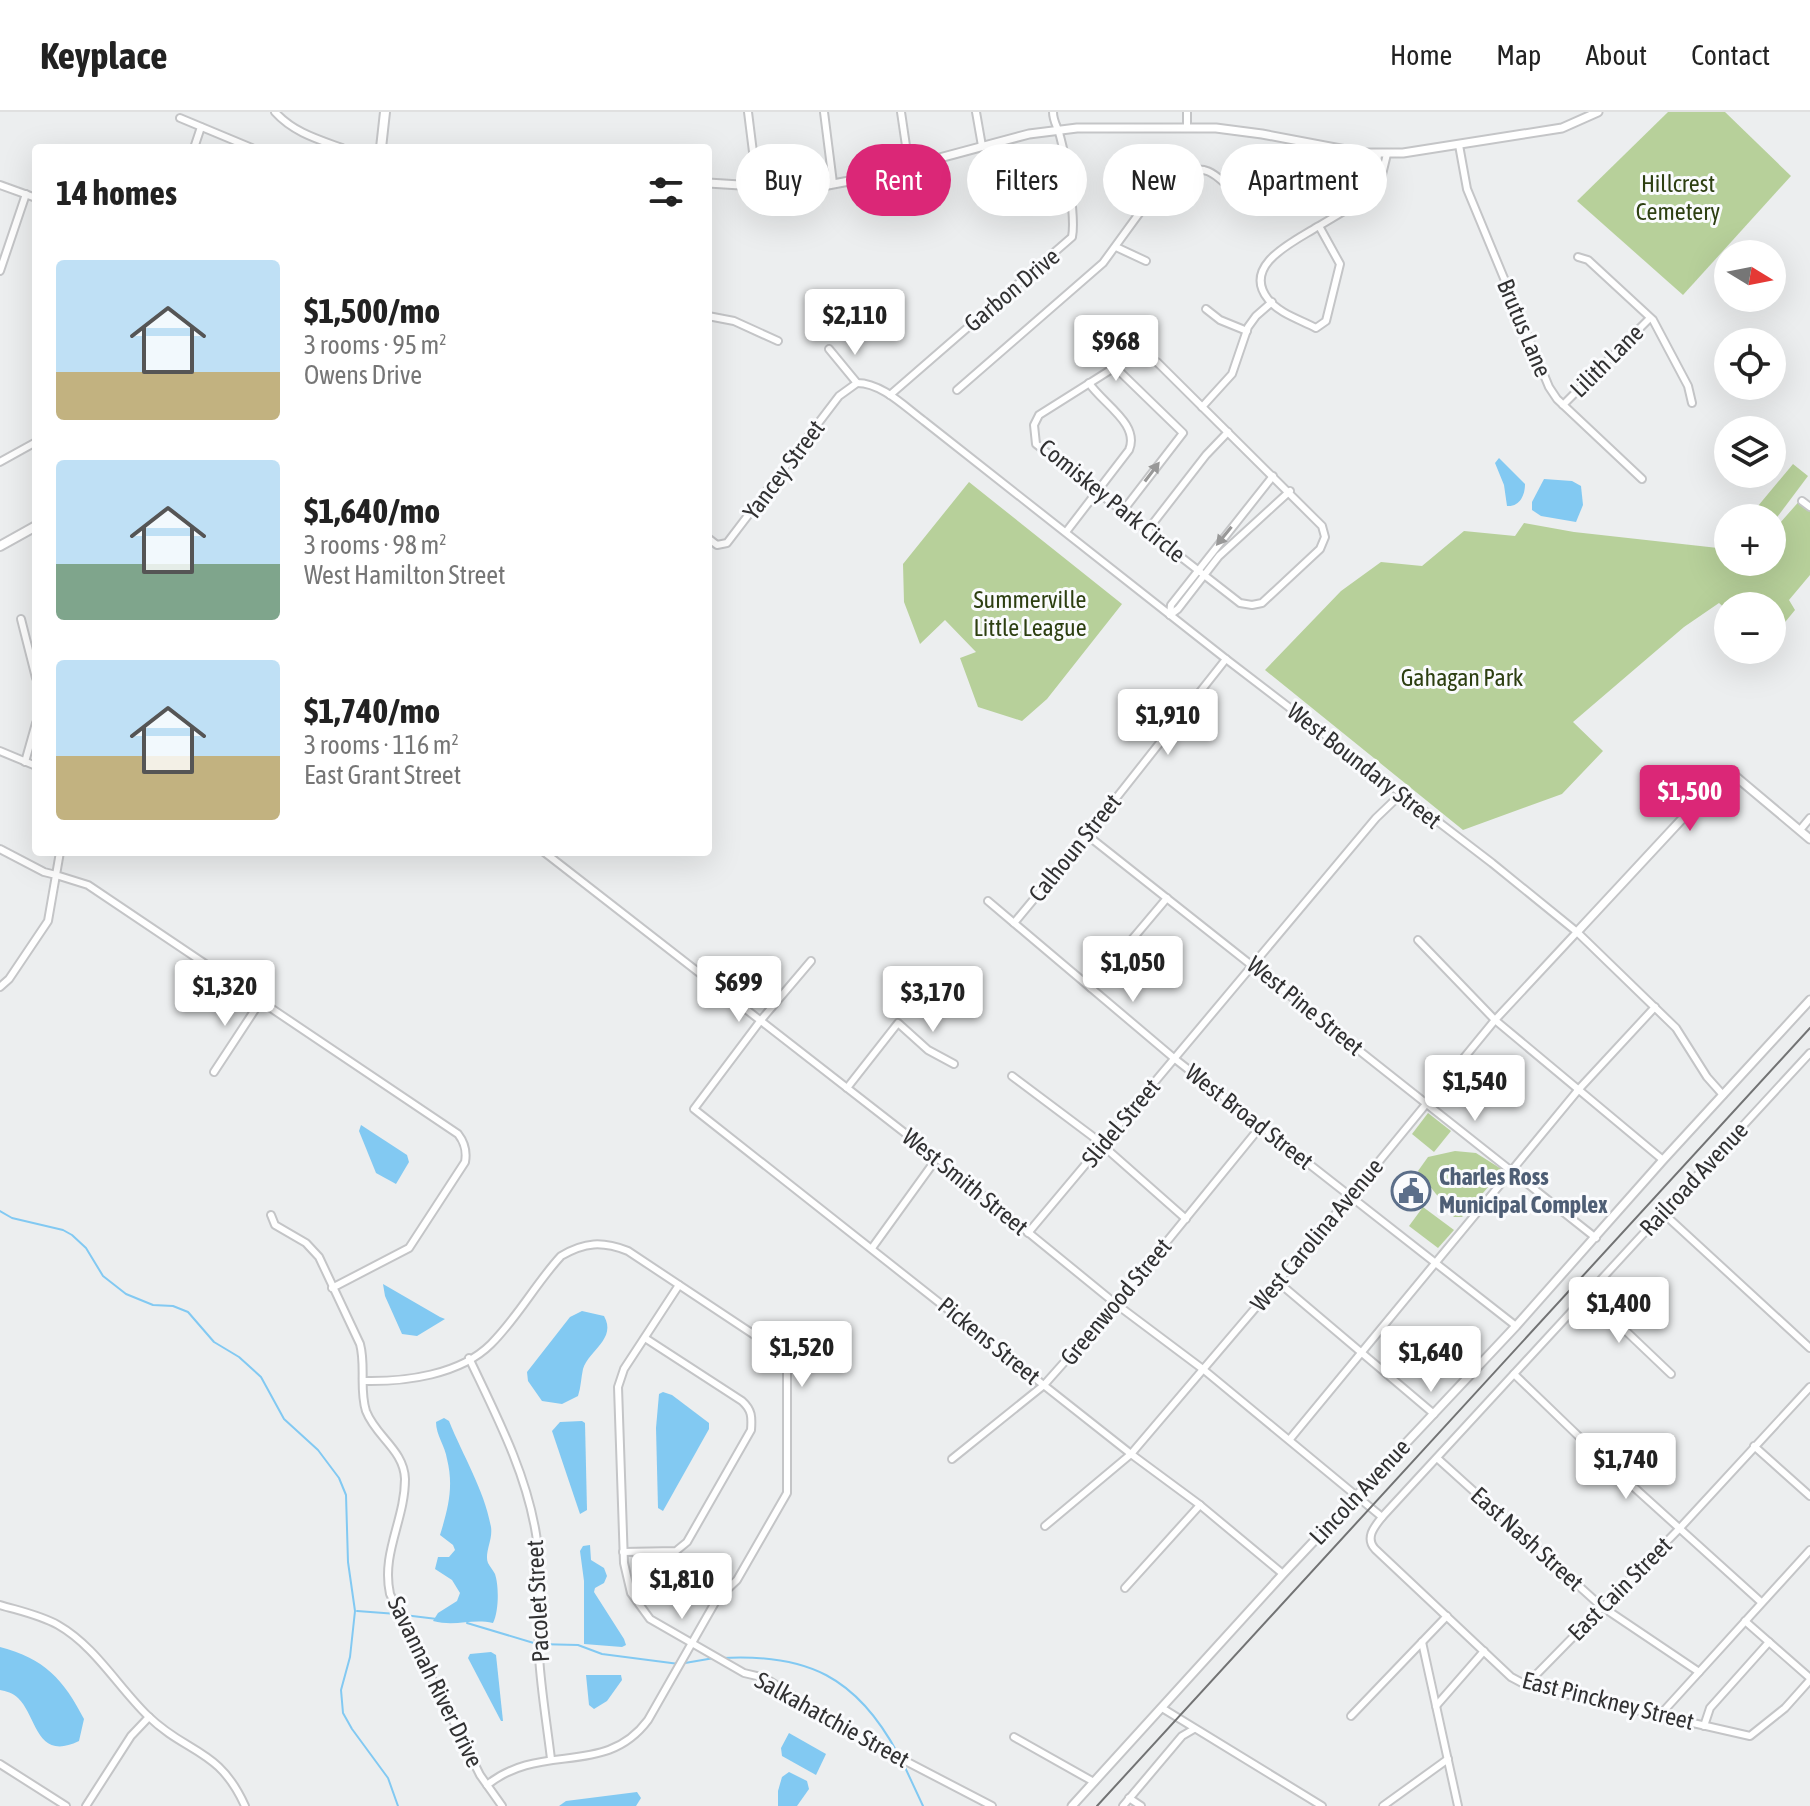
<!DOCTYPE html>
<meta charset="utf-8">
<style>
body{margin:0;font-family:"Asap Condensed",sans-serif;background:#f6f6f6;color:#222;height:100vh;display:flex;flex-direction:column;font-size:30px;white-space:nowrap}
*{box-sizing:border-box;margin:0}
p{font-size:26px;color:#767676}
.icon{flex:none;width:44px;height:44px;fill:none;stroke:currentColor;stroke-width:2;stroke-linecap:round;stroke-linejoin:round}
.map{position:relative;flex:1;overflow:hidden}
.sheet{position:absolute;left:32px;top:32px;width:680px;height:712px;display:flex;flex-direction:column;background:#fff;border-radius:8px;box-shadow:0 8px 32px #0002}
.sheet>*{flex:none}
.top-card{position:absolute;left:736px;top:32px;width:760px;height:72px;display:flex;gap:16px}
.needle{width:52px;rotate:100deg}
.buttons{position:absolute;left:1714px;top:128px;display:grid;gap:16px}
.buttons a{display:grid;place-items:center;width:72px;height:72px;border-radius:50%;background:#fff;box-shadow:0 8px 32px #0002;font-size:40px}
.price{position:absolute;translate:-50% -68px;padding:0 18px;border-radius:8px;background:#fff;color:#222;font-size:26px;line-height:52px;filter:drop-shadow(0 2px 4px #0008)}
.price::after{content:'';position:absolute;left:50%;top:48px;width:24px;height:18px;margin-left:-12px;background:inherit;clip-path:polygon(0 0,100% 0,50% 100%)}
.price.selected{background:#db2777;color:#fff}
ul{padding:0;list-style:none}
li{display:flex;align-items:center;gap:24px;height:200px;padding:0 24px}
li span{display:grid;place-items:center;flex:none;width:224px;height:160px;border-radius:8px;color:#555}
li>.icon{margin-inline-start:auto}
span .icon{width:96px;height:96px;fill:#fffc;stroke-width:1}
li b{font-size:34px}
h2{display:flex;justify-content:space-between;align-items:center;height:96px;padding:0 24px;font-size:34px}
.chip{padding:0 28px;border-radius:36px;background:#fff;box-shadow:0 8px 32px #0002;font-size:28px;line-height:72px}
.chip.selected{background:#db2777;color:#fff}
header{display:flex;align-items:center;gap:48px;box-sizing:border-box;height:112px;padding:0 40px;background:#fff;border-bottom:2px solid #e0e0e0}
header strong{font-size:38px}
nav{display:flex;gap:44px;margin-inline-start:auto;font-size:28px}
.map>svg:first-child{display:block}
.green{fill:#b7d09a}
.water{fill:#82c9f2}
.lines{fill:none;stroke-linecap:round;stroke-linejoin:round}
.stream{stroke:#82c9f2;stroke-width:2}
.minor-casing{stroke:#c4c5c7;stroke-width:10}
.tertiary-casing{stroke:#c4c5c7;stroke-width:11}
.secondary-casing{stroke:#c4c5c7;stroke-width:12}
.minor{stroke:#fff;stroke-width:6}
.tertiary{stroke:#fff;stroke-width:7}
.secondary{stroke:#fff;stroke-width:8}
.rail{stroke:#727374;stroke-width:2}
.oneway{fill:#989898}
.labels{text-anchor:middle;stroke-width:6;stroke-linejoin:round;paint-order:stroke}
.park-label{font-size:24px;fill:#2d3f11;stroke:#fafbfd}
.street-label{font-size:24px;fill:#313132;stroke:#fafbfd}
.service-label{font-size:24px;font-weight:bold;fill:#4e5e75;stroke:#fafbfd;text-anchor:start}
</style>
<header>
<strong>Keyplace</strong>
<nav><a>Home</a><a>Map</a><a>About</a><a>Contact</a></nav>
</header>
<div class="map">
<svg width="1810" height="1694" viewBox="0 0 1810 1694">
<rect width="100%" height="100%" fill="#eceeef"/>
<g class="green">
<polygon points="1668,0 1725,0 1791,64 1683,183 1577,89"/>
<polygon points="1793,352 1808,364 1772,412 1772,406 1748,406"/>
<polygon points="969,370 1122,492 1047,587 1022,609 978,595 960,546 976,540 945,508 920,532 904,490 903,452"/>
<polygon points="1802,386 1810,393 1810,463 1789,488 1795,498 1772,526 1772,494 1728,494 1728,499 1719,491 1684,515 1573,610 1603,639 1562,682 1463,718 1265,558 1341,479 1381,450 1422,454 1464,419 1515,424 1524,411 1574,420 1718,436 1728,445 1728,450 1733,450 1740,456 1746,450 1772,450 1772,420"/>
<polygon points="1428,1001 1451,1019 1434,1040 1412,1022"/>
<polygon points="1455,1039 1476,1041 1503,1058 1462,1105 1454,1105 1418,1059 1428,1045"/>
<polygon points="1423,1095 1454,1118 1438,1136 1409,1114"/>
</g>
<g class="water">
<path d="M 1499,346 L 1525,372 C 1525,383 1520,395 1507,394 L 1504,373 L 1495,351 Z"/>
<polygon points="1544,367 1572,369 1581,374 1583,393 1576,410 1541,404 1532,398 1532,390"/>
<polygon points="361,1013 407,1043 409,1050 396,1072 376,1061 359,1019"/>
<polygon points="383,1172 440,1205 445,1207 417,1224 402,1222 385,1184"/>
<path d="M 582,1199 L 604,1204 C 617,1227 589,1238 583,1257 C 581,1266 581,1275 578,1284 L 562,1292 L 542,1289 L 528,1269 L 527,1260 L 570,1205 Z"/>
<polygon points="663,1280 672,1283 709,1311 709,1317 663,1399 658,1396 656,1316 659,1282"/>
<path d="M 444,1306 L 449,1309 C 463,1344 484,1377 491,1415 C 493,1428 484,1441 488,1451 C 490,1455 493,1458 495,1462 C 499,1474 499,1499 493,1511 C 472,1506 456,1515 433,1509 L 438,1501 L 457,1489 L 460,1481 L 452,1468 L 435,1457 L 438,1445 L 449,1445 L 455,1438 L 453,1433 L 440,1423 C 448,1397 454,1375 447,1347 C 445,1334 436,1323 436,1310 Z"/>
<polygon points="582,1309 585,1311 587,1398 580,1402 552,1319 560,1310"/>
<polygon points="590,1433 591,1448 604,1456 607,1464 604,1471 595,1476 594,1480 624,1527 626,1533 622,1535 584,1532 584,1469 580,1439 583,1434"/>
<path d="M 0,1535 C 44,1546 64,1568 84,1607 L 79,1629 C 36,1650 37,1604 18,1586 C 13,1581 6,1579 0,1578 Z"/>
<polygon points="491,1540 496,1543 503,1609 501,1609 468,1546 470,1542"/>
<polygon points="586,1563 621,1563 622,1568 607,1589 594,1597 589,1593"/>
<polygon points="789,1621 826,1642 816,1663 782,1644 781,1636"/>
<polygon points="789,1660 807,1669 809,1677 797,1694 778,1694 778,1679 782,1665"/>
<polygon points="637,1680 641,1686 636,1694 559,1694 566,1689"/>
</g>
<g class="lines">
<g class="stream">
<polyline points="0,1099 12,1106 63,1118 72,1123 86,1136 103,1164 126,1182 153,1193 173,1194 188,1200 214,1230 239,1245 261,1265 284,1307 318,1338 339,1366 346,1383 348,1450 355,1499 350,1545 341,1578 343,1601 352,1617 388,1666 398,1694"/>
<polyline points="357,1499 397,1502"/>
<polyline points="404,1503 437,1507"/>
<polyline points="467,1511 537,1532 578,1533 602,1542 679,1552"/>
<path d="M 721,1546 C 807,1541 857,1565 898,1642"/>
<polyline points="685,1551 714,1546"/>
<polyline points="903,1651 923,1694"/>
</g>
<defs>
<g id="minor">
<path d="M 275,0 C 293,20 317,27 342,36"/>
<polyline points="748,0 753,40 751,75"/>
<polyline points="824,0 833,71"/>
<polyline points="901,0 909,54"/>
<polyline points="976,0 982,34"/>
<polyline points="1187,0 1187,15"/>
<polyline points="180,6 252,36"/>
<polyline points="1459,33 1467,77 1549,275 1557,287 1642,367"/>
<polyline points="194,36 201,15"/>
<polyline points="0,73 36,86"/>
<polyline points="1375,78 1378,42"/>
<path d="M 1319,114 L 1340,152 L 1326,209 L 1316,216 C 1301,208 1278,201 1268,187 C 1241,153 1295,129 1317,115 L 1319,114 L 1369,84 L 1379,75 L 1387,42"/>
<polyline points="1116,135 1146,149"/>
<polyline points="1578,145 1588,148 1653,208 1688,274 1692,291"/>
<polyline points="0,159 26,82"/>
<polyline points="1206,197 1220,208 1247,219"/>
<polyline points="708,204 734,209 778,229"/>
<path d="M 829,237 L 857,271 C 882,271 905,295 924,309 L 1226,547 L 1492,751 L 1577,820 L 1676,916 L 1707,965 L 1723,983"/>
<polygon points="1136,244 1143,244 1157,250 1322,414 1325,425 1320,437 1262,491 1252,493 1240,491 1036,332 1034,313 1039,303 1123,250"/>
<polyline points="1115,255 1183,321 1122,400"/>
<path d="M 957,278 L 1103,151 L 1146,92 L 1187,60 C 1226,45 1226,106 1275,75 C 1298,61 1299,56 1304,31"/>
<path d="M 890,283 L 1072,125 C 1076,105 1066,46 1060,24 C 1058,15 1053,10 1053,0"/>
<polyline points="1563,293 1650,206"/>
<polyline points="1202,295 1232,262 1248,215 1256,204 1272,190"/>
<polyline points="0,350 36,330"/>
<polyline points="1802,389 1810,395"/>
<polyline points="1147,419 1206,343 1228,320"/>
<path d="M 1066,420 L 1129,338 C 1140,312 1103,292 1089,271"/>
<polyline points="708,426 717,433 727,431 839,284 857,271"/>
<polyline points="1170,503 1171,493 1273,364"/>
<polyline points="1170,503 1178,497 1219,444 1290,379"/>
<polyline points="21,507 36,566"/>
<polyline points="0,639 36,654"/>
<polyline points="25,650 36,611"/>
<polyline points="1800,718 1810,706"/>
<polyline points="1087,723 1596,1126"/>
<polyline points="0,737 44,760 56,763 48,809 9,867 0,875"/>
<path d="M 60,740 L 56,763 L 88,773 L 458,1022 C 465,1031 467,1039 465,1050 L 409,1136 L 332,1176"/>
<polyline points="544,740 937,1046 1116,1192 1204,1258 1382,1405"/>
<polyline points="988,789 1175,947 1516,1214"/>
<polyline points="1014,811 1087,723 1226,547"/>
<polyline points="1418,828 1495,908 1663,1048"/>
<polyline points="811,849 761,908 694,997 1131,1342 1200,1393 1283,1462"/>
<polyline points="1091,876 1167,786"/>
<path d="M 1810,941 L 1382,1405 C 1374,1415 1365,1426 1375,1437 L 1511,1565 L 1526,1573 L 1750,1624 L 1785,1596 L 1810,1568"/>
<polyline points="214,960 260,890"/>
<polyline points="1012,964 1092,1024 1186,1107"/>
<polyline points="847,976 898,911 928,938 954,952"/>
<polyline points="1663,1101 1810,1236"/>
<path d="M 271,1103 L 275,1113 L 306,1131 L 319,1145 L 360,1232 C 366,1254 359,1277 366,1299 C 376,1325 404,1338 405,1367 C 405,1408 381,1441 390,1482 L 480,1663 L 502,1694"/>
<polyline points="1028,1121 1376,706 1400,683"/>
<polyline points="872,1136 937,1046"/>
<polyline points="1278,1170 1434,1302"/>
<polyline points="679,1173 624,1257 618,1275 624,1451 631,1481 650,1507 744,1561 765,1566 846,1618 992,1694"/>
<polyline points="1587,1182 1671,1262"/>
<path d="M 469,1246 C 496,1303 526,1360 536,1422 C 543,1463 537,1504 539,1544 C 541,1578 547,1613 551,1647"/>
<polyline points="1514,1262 1596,1341 1761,1490"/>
<path d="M 363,1269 C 405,1270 460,1263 491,1232 C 518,1205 536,1171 561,1144 C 585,1130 602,1129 628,1139 L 783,1242 L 787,1255 L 787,1381 L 737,1468 L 717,1487 L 648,1608 C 605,1666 542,1629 487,1673"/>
<polyline points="1290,1327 1579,977 1655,895"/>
<polyline points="1754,1334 1810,1384"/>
<polyline points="1437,1346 1601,1494 1699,1560"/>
<polyline points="952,1347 1044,1273 1116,1192 1261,1014"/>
<polyline points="1045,1414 1131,1342 1349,1086 1495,908 1577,820"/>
<path d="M 623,1440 L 676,1439 L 687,1430 L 751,1318 C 752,1305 752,1298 742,1289 L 645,1226"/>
<polyline points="1125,1476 1200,1393"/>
<path d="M 0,1493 C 20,1499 40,1503 58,1513 C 95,1534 118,1575 148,1604 C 187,1642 219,1636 245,1694"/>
<polyline points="1745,1509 1810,1566"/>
<polyline points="1422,1530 1458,1694"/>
<polyline points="1526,1573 1679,1417 1810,1275"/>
<polyline points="1436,1594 1484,1539"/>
<polyline points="1162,1596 1322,1694"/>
<polyline points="1660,1603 1810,1438"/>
<polyline points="1351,1604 1447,1504"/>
<polyline points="1704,1614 1710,1596 1769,1530"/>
<polyline points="1014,1625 1094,1670"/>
<polyline points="0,1652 66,1694"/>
<polyline points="1129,1686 1141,1694"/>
<polyline points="86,1694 131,1624 149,1605"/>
<polyline points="1123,1694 1182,1624 1194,1617"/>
<polyline points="1383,1694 1448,1647"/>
</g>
<g id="tertiary">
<polyline points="708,71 788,76 828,73 865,66 1029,22 1077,16 1216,16 1262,22 1362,41 1403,41 1562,16 1598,0"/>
<polyline points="1577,820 1722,664 1735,664 1810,727"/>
<polyline points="1072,1694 1283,1462 1516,1214 1663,1048 1810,888"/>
</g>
<g id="secondary">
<polyline points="381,36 385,0"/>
<polyline points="0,434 36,414"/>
</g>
</defs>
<use href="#minor" class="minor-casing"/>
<use href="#tertiary" class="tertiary-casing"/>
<use href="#secondary" class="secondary-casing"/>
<use href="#minor" class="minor"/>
<use href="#tertiary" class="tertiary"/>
<use href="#secondary" class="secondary"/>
<polyline class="rail" points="1097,1694 1810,916"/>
</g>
<defs><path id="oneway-solid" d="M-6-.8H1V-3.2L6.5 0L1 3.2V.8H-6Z" transform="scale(2)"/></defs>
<g class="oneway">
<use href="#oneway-solid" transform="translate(1152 360) rotate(-53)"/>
<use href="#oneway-solid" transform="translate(1224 424) rotate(129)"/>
</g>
<defs>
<symbol id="civic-ring" viewBox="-11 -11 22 22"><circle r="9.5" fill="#fafbfd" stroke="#5c6f8a" stroke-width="1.5"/><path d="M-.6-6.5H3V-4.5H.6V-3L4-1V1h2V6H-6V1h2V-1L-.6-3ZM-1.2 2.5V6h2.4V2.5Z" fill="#5c6f8a"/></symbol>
</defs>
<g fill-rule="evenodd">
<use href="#civic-ring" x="1389" y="1057" width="44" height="44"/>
</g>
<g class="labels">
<g class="park-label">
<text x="1678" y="80">Hillcrest<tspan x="1678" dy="28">Cemetery</tspan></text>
<text x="1030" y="496">Summerville<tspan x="1030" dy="28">Little League</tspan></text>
<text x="1462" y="574">Gahagan Park</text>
</g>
<g class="street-label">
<text transform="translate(1012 178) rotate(-40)" y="8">Garbon Drive</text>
<text transform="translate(1524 216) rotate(67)" y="8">Brutus Lane</text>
<text transform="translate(1607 249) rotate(-45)" y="8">Lilith Lane</text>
<text transform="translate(784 358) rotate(-53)" y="8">Yancey Street</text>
<text transform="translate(1112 389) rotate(39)" y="8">Comiskey Park Circle</text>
<text transform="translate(1364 654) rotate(38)" y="8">West Boundary Street</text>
<text transform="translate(1075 736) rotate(-51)" y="8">Calhoun Street</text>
<text transform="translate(1305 894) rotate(39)" y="8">West Pine Street</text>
<text transform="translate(1249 1005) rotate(38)" y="8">West Broad Street</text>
<text transform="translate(1121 1011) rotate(-50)" y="8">Slidel Street</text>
<text transform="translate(1694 1067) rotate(-47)" y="8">Railroad Avenue</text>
<text transform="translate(965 1070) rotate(39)" y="8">West Smith Street</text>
<text transform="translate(1317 1123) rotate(-50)" y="8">West Carolina Avenue</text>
<text transform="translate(1116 1190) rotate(-50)" y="8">Greenwood Street</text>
<text transform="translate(989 1229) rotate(39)" y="8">Pickens Street</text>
<text transform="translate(1360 1380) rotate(-47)" y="8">Lincoln Avenue</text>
<text transform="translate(1527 1427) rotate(42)" y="8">East Nash Street</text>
<text transform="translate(1620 1477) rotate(-45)" y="8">East Cain Street</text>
<text transform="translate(538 1489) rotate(-93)" y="8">Pacolet Street</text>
<text transform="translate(435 1570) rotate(64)" y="8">Savannah River Drive</text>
<text transform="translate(1608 1589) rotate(14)" y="8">East Pinckney Street</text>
<text transform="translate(832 1608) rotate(29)" y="8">Salkahatchie Street</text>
</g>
<g class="service-label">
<text x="1439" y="1073">Charles Ross<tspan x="1439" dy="28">Municipal Complex</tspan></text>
</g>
</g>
</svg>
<div class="buttons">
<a><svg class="needle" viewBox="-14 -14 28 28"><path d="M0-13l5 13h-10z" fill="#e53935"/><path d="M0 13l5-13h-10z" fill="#767676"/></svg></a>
<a><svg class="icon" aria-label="locate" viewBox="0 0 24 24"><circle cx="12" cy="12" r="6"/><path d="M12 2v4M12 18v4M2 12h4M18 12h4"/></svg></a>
<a><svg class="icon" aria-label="layers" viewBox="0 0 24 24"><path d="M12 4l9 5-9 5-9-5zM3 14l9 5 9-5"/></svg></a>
<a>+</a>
<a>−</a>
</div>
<b class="price" style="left:855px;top:245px">$2,110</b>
<b class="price" style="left:1116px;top:271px">$968</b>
<b class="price" style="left:1168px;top:645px">$1,910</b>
<b class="price selected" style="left:1690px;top:721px">$1,500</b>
<b class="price" style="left:1133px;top:892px">$1,050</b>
<b class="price" style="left:739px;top:912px">$699</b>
<b class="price" style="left:225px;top:916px">$1,320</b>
<b class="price" style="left:933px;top:922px">$3,170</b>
<b class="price" style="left:1475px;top:1011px">$1,540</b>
<b class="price" style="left:1619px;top:1233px">$1,400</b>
<b class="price" style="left:802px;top:1277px">$1,520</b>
<b class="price" style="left:1431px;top:1282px">$1,640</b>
<b class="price" style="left:1626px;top:1389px">$1,740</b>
<b class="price" style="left:682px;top:1509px">$1,810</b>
<div class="top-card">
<a class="chip">Buy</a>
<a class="chip selected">Rent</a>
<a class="chip">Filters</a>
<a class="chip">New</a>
<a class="chip">Apartment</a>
</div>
<section class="sheet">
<h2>14 homes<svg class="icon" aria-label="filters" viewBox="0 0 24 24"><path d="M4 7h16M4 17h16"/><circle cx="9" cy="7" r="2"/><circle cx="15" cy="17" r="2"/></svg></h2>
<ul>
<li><span style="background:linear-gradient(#bfe0f5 70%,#c2b280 0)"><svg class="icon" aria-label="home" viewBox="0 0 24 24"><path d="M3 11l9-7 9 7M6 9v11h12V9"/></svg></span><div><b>$1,500/mo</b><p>3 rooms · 95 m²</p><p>Owens Drive</p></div></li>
<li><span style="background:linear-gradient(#bfe0f5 65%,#7fa58c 0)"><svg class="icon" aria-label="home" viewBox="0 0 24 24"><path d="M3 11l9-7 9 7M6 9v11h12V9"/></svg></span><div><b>$1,640/mo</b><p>3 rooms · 98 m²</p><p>West Hamilton Street</p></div></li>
<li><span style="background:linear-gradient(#bfe0f5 60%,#c2b280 0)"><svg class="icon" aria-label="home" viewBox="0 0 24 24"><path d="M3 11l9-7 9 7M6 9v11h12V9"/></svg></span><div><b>$1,740/mo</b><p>3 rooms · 116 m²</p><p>East Grant Street</p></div></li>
</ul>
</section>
</div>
